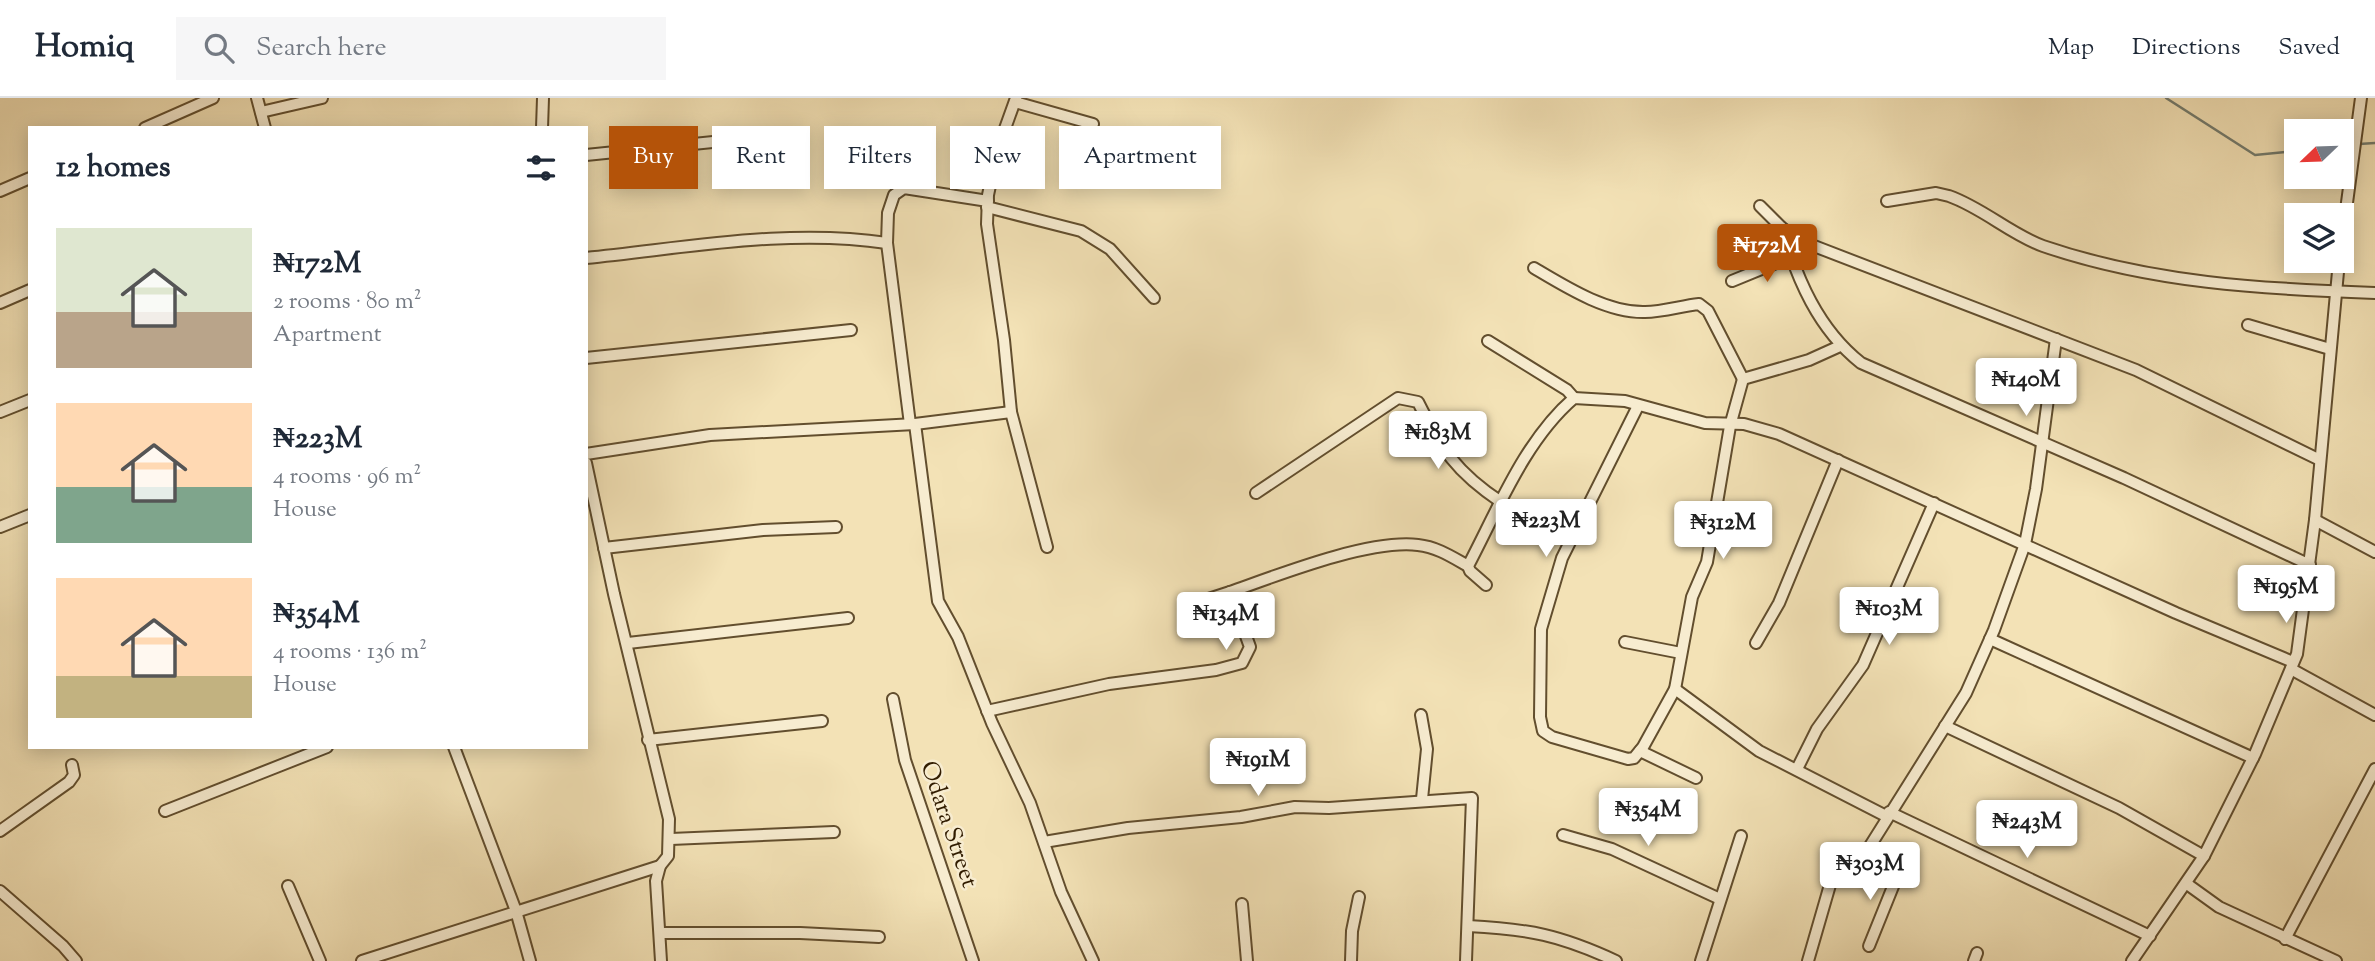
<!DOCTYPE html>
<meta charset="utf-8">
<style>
body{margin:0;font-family:"Sorts Mill Goudy",serif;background:#f6f6f7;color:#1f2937;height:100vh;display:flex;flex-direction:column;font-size:26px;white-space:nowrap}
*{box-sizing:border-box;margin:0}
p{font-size:23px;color:#747a83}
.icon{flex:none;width:38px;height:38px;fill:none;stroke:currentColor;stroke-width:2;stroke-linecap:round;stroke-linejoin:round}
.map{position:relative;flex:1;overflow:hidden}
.details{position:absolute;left:28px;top:28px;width:560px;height:623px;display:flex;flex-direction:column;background:#fff;border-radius:0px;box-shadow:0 4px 18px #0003}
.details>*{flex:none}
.hud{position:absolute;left:609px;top:28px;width:665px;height:63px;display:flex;gap:14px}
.needle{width:46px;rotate:247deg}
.controls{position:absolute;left:2284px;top:21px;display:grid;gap:14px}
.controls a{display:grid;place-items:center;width:70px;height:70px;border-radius:0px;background:#fff;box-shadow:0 4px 18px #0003;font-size:35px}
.price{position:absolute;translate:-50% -60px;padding:0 16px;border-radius:7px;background:#fff;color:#222;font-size:23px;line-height:46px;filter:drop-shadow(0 2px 4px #0008)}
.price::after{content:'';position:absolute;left:50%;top:42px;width:21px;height:16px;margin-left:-10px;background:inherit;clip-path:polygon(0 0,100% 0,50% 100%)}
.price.on{background:#b45309;color:#fff}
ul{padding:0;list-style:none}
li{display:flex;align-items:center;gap:21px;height:175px;padding:0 28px}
li span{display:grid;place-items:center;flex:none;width:196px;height:140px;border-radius:0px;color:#555}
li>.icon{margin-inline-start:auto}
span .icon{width:84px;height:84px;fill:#fffc;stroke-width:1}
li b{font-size:30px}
h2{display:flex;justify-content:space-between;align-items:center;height:84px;padding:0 28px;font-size:30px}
.pill{padding:0 24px;border-radius:0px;background:#fff;box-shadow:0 4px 18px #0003;font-size:24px;line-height:63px}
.pill.on{background:#b45309;color:#fff}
header{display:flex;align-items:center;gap:42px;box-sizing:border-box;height:98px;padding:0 35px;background:#fff;border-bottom:2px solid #e0e1e3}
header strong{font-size:33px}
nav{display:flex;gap:38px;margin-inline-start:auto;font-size:24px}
.search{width:490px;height:63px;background:#f6f6f7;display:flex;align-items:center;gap:18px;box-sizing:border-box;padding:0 24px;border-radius:0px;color:#747a83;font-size:26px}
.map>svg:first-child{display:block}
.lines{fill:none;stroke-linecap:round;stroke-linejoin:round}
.stream{stroke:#747c6e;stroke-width:2.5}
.minor-casing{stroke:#624e2e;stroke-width:14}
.minor{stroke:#f7ecd0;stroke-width:10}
.labels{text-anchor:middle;stroke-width:5;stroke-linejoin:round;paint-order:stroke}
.street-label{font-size:24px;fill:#311c00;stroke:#f7ecd0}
</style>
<header>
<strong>Homiq</strong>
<div class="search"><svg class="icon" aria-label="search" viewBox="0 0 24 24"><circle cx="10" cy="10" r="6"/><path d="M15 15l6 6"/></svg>Search here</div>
<nav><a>Map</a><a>Directions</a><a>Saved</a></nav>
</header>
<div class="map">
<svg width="2375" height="863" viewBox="0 0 2375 863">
<rect width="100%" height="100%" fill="#f3e2b6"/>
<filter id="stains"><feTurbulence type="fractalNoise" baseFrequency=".00286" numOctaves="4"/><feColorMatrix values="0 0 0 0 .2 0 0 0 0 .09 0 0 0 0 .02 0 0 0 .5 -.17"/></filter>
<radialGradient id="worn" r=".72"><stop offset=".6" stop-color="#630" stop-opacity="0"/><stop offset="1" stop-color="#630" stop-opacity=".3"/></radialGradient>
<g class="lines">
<g class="stream">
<polyline points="2166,0 2255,57 2296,53"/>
<polyline points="2359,46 2375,45"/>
<polyline points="2342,48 2352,47"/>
</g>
<defs>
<g id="minor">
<polyline points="257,0 265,30"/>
<polyline points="1016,0 998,50 988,97 987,126 1004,242 1011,314 1047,449"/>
<polyline points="1015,4 1093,26"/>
<polyline points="261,14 322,0"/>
<polyline points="145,30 213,0"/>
<polyline points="542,30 543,0"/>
<polyline points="586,57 782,37"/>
<polyline points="0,93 30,80"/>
<path d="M 1887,103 L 1936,95 L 1949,98 C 1983,110 2010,136 2043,148 C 2151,185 2262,191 2375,195"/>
<polyline points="1760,108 1782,130 1801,143 2136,272 2320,362"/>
<polyline points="987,109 1081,133 1110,151 1154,200"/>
<path d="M 1782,130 C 1797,181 1818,231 1861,265 L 2124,380 L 2310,467"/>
<polyline points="2342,142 2361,0"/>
<path d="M 586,160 C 687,150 787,130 887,145"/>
<path d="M 1534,170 C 1566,189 1607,215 1645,214 C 1663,214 1681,208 1699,206 L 1708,213 L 1743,281"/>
<polyline points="1732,183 1791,159"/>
<polyline points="0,205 30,192"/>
<polyline points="2248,227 2330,251"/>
<polyline points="1488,243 1567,292 1574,300"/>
<polyline points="586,260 851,232"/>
<polyline points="1638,308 1562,460 1541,531 1540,619 1543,633 1552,639 1628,661 1634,660 1643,649 1675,591 1692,499 1707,464 1730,328 1743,281 1809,262 1840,248"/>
<polyline points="0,314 30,302"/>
<polyline points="910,326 887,145 888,115 894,97 904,90 988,103"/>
<polyline points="915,326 938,503 958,539 992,625 1030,705 1061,794 1093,863"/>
<polyline points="586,356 710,337 915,326 1011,314"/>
<polyline points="586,365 614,496 669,721 668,758 660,768 656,783 661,863"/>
<path d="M 1256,395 L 1398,300 L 1418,304 C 1442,352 1456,374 1501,404"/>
<polyline points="2315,422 2375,454"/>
<polyline points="0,429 30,417"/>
<polyline points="604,450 763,432 836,429"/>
<path d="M 1486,487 L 1470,473 L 1468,468 C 1498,411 1525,342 1574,300 L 1625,303 L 1705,325 L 1744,326 L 1779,336 L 2176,515 L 2293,564"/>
<polyline points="1190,507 1230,494"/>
<polyline points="1990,541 2253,660"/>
<polyline points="1625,544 1681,555"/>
<polyline points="628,545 848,520"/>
<polyline points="1756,545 1779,505 1838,362"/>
<polyline points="2291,571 2375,617"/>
<polyline points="1675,591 1759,653 1886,718"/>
<polyline points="893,601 905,662 973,863"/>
<path d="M 987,613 L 1109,586 L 1216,572 L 1242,565 L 1250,549 L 1230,494 C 1278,477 1369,441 1418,447 C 1437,449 1452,459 1468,468"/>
<polyline points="1421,617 1427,651 1422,701"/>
<polyline points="1945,628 2119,710 2204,758"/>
<polyline points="648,642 822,623"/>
<polyline points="454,649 516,813 530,863"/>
<polyline points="1640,653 1696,680"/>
<polyline points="1797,671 1817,631 1863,567 1934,405"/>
<polyline points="165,713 327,649"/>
<polyline points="1889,714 2150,838"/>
<polyline points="0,733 69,684 74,677 72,667"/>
<polyline points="1563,737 1612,751 1720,801"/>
<polyline points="671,741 834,734"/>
<polyline points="1044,744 1128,730 1241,719 1295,709 1329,710 1472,700 1466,863"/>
<polyline points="1860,764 1892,782 1894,786 1869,848"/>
<polyline points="2187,786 2219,809 2336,863"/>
<polyline points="288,788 320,863"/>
<polyline points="0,793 63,848 76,863"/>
<polyline points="1242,806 1247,863"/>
<path d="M 1468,828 C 1529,831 1560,837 1616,863"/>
<polyline points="660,835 800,835 879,839"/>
<polyline points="2285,841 2375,671"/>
<polyline points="362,863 660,768"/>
<polyline points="1351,863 1352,833 1359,799"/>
<polyline points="1701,863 1741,738"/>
<polyline points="1808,863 1834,773 1843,763 1860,764 1966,595 1994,532 2025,446 2036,391 2056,241"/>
<polyline points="1974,863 1977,855"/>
<polyline points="2132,863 2204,758 2255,656 2297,556 2315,422 2339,163"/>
</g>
</defs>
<use href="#minor" class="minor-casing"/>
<use href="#minor" class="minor"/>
</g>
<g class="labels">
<g class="street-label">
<text transform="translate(950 726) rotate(71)" y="8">Odara Street</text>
</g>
</g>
<rect width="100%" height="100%" filter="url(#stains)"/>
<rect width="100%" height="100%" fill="url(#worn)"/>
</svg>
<div class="controls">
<a><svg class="needle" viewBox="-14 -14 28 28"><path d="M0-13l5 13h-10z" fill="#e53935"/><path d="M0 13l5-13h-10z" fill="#747a83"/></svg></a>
<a><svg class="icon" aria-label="layers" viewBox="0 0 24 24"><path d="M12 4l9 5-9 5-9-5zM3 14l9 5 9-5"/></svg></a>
</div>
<b class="price on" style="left:1767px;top:186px">₦172M</b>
<b class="price" style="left:2026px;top:320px">₦140M</b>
<b class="price" style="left:1438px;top:373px">₦183M</b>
<b class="price" style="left:1546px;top:461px">₦223M</b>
<b class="price" style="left:1723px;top:463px">₦312M</b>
<b class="price" style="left:2286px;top:527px">₦195M</b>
<b class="price" style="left:1889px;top:549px">₦103M</b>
<b class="price" style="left:1226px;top:554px">₦134M</b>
<b class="price" style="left:1258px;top:700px">₦191M</b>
<b class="price" style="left:1648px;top:750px">₦354M</b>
<b class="price" style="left:2027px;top:762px">₦243M</b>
<b class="price" style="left:1870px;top:804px">₦303M</b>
<div class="hud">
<a class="pill on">Buy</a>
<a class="pill">Rent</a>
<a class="pill">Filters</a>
<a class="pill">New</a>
<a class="pill">Apartment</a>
</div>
<section class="details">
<h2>12 homes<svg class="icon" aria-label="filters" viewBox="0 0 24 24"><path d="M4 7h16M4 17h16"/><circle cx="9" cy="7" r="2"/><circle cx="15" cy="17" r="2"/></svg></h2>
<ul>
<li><span style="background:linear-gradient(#dfe7d0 60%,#b9a48a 0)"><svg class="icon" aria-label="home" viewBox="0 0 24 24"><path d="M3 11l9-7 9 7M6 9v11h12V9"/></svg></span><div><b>₦172M</b><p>2 rooms · 80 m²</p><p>Apartment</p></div></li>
<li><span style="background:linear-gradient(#ffd9b3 60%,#7fa58c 0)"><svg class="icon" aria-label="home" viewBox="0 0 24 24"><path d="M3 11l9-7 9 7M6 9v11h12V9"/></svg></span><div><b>₦223M</b><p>4 rooms · 96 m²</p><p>House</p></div></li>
<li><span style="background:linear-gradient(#ffd9b3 70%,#c2b280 0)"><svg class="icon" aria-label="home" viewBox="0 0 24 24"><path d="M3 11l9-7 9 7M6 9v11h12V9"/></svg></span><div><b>₦354M</b><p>4 rooms · 136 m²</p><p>House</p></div></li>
</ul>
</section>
</div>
